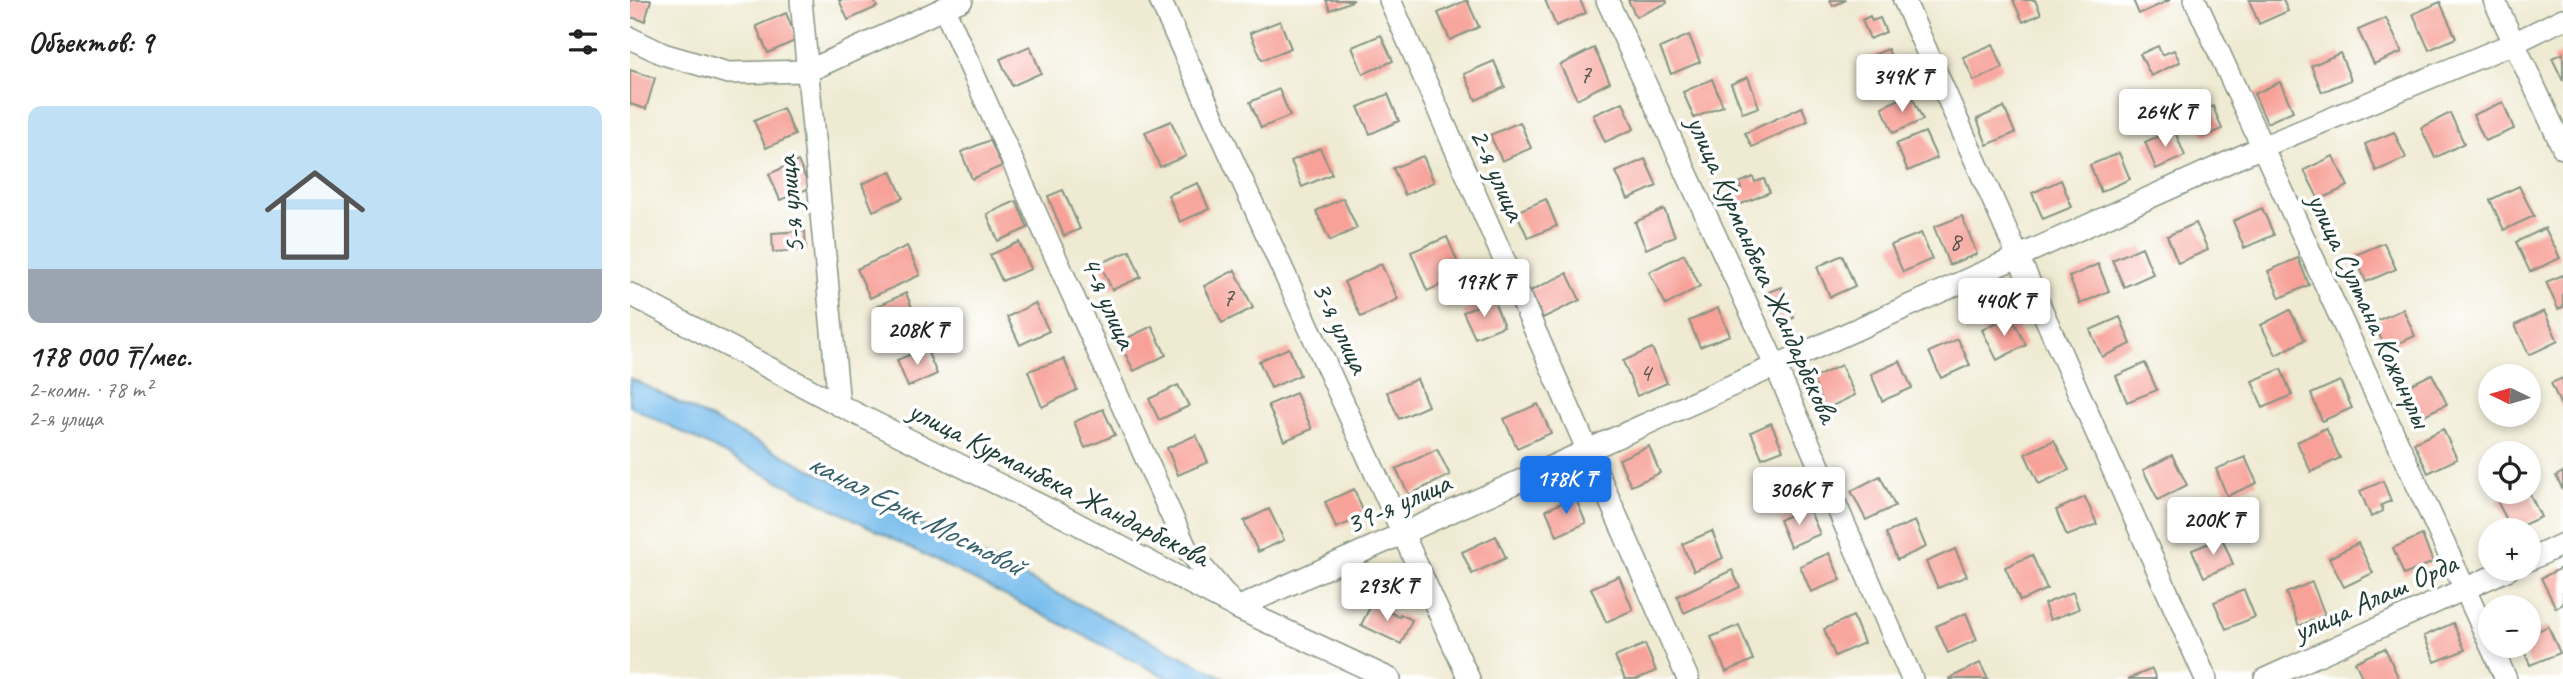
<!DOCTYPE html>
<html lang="ru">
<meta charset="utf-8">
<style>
body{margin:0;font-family:Caveat,sans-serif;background:#f2f2f2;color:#222;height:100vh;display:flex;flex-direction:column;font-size:26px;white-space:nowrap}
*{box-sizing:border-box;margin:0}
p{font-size:23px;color:#767676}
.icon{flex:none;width:38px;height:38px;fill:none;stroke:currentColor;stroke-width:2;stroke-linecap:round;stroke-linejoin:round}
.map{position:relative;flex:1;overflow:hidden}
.details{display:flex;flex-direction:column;background:#fff;width:630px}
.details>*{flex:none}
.needle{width:46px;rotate:275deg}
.fabs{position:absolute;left:1848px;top:364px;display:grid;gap:14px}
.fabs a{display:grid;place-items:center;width:63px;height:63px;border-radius:50%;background:#fff;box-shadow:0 4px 10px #0003;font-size:35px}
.price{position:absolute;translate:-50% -60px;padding:0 16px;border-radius:7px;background:#fff;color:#222;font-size:23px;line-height:46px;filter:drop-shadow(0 2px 4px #0008)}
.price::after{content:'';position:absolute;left:50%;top:42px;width:21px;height:16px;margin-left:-10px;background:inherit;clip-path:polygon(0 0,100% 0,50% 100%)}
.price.selected{background:#1a73e8;color:#fff}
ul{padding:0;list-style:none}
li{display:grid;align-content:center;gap:14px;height:371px;padding:0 28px}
li span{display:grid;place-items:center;height:217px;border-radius:14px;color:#555}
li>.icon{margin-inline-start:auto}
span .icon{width:126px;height:126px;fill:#fffc;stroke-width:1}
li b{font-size:30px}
h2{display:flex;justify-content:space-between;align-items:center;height:84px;padding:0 28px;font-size:30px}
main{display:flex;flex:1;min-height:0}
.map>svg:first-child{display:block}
.water{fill:#74bbec;stroke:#4a7c90;stroke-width:2}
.building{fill:#f7a198}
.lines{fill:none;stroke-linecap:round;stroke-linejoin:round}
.minor-casing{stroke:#879483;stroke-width:24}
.minor{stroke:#fff;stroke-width:21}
.labels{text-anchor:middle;stroke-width:7;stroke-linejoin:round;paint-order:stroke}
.number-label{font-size:26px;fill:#55564d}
.street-label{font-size:30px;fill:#1f3d34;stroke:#fff}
.water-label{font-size:32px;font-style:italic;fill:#39636b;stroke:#fff}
</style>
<main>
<section class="details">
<h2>Объектов: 9<svg class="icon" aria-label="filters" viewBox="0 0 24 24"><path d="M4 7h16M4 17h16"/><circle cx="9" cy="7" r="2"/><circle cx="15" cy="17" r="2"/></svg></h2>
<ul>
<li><span style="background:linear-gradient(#bfe0f5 75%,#9aa5b1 0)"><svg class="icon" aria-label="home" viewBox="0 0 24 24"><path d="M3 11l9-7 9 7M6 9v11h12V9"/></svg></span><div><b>178 000 ₸/мес.</b><p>2-комн. · 78 m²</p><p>2-я улица</p></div></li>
</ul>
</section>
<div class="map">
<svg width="1933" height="679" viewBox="0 0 1933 679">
<rect width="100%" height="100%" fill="#fff"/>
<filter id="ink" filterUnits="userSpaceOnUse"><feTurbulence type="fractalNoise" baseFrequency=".0143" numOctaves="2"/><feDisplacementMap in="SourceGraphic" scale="14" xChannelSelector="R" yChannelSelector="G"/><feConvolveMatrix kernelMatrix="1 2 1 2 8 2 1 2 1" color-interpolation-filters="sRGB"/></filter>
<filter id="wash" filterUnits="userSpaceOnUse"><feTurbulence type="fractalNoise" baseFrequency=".00686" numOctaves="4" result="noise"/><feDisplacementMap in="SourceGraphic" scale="28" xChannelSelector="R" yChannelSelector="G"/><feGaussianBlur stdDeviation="1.57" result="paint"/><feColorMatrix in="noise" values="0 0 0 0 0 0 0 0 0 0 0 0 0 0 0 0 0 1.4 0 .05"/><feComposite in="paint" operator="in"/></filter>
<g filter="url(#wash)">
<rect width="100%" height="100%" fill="#efead2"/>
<polygon class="water" points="0,378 597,679 540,679 0,406"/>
<g id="blocks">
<g class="building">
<polygon points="0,0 21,0 15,21 0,17"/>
<polygon points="209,0 244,0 247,7 218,20"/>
<polygon points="696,0 724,0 700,10"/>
<polygon points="837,0 849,27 820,40 808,13"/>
<polygon points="915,0 950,0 956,13 926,26"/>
<polygon points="998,0 1036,0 1037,3 1006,17"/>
<polygon points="1200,0 1216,0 1203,6"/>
<polygon points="1383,0 1405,0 1411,14 1393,22"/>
<polygon points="1503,0 1540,0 1509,14"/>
<polygon points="1619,0 1653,0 1658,11 1629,24"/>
<polygon points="1810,2 1826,38 1799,50 1783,14"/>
<polygon points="156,13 167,40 138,53 126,26"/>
<polygon points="1240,16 1242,21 1250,18 1256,32 1240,39 1232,20"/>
<polygon points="1756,18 1772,52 1744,64 1728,30"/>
<polygon points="650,21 661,48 632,60 620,33"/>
<polygon points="751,35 763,61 733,74 722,47"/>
<polygon points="1059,35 1070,62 1041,74 1030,48"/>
<polygon points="1363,44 1373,68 1344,81 1333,57"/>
<polygon points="400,46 411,73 382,86 370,59"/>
<polygon points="1528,46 1532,55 1544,50 1550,62 1521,76 1510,54"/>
<polygon points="964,48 980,82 947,99 930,65"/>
<polygon points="1258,49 1269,76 1239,88 1228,61"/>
<polygon points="1710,53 1721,80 1692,92 1681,66"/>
<polygon points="1933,53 1933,81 1922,58"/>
<polygon points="864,61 875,87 846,100 834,74"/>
<polygon points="0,70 25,78 16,109 0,104"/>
<polygon points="1118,77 1129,107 1113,113 1101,84"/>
<polygon points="1082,79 1093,106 1064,118 1053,92"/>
<polygon points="1650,82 1663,111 1637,123 1624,94"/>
<polygon points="649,89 660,116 631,128 620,102"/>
<polygon points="758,94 769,121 740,134 728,107"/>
<polygon points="1281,94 1293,120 1263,133 1252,107"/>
<polygon points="993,102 1004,129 975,142 963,115"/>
<polygon points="1873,102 1884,129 1855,141 1843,115"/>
<polygon points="1583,106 1592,129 1575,137 1565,114"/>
<polygon points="1172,107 1178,121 1122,147 1115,133"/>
<polygon points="1374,107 1385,133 1357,145 1347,119"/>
<polygon points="153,108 165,135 136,148 124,121"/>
<polygon points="1820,113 1834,143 1805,158 1791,128"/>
<polygon points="541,121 556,156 530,167 515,132"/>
<polygon points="890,122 901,148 872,161 860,135"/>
<polygon points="1544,129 1555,156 1526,169 1515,142"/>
<polygon points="1295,132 1307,158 1278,171 1266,144"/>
<polygon points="1764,132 1776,158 1746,171 1735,144"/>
<polygon points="360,140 372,166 342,179 331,152"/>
<polygon points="690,148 702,174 672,187 661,161"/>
<polygon points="1489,153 1500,179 1471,192 1460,165"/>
<polygon points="793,156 804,182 775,195 763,168"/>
<polygon points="1703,156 1718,186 1689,200 1674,170"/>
<polygon points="1015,159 1027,186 998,199 986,172"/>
<polygon points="168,161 180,188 150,200 139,174"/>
<polygon points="261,171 273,198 243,211 232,184"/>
<polygon points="1123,177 1125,182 1134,179 1140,192 1100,209 1094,196 1111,188 1109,183"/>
<polygon points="1431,180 1442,207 1413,219 1402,193"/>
<polygon points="568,183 579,209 550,222 538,195"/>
<polygon points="1889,186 1904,216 1874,230 1860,200"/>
<polygon points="433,190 450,229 434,236 418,196"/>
<polygon points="713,198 727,228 700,241 686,211"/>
<polygon points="916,199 927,226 898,238 886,212"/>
<polygon points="386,201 398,228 368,241 357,214"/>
<polygon points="1632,208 1644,235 1614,248 1603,221"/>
<polygon points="1034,209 1045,236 1016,249 1005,222"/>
<polygon points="1332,216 1347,254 1319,265 1304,227"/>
<polygon points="1566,223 1578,250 1548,263 1537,236"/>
<polygon points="1915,228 1930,258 1900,272 1886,242"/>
<polygon points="175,231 176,250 143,252 142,233"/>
<polygon points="1291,233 1302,259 1273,272 1261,245"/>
<polygon points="817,237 833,275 797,291 781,252"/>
<polygon points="389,242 401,269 372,281 360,255"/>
<polygon points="1754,243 1766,269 1736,282 1725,255"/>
<polygon points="277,246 290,275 240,298 227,269"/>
<polygon points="1512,247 1523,274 1494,287 1482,260"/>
<polygon points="500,251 511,277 482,290 470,263"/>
<polygon points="1054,254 1070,286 1036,305 1019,272"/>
<polygon points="1212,255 1225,286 1200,297 1187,267"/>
<polygon points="1668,258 1679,285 1650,298 1638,271"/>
<polygon points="751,264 768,299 731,317 714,282"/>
<polygon points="1468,264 1479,291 1450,304 1439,277"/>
<polygon points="605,270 623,308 592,323 574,286"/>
<polygon points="937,273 950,300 913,318 900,291"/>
<polygon points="1933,275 1933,307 1928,309 1916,282"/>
<polygon points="1151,287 1164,318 1149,324 1136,293"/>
<polygon points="276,293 287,320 258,333 247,306"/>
<polygon points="863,299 874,326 845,338 833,312"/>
<polygon points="405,303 419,331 390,345 377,317"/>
<polygon points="1088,308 1100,335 1070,347 1059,321"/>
<polygon points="1773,309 1785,336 1755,349 1744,322"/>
<polygon points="1660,310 1675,340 1646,355 1631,325"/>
<polygon points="1914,311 1928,341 1899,355 1885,325"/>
<polygon points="1381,315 1396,345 1367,360 1352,330"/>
<polygon points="1490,317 1501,344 1472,357 1460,330"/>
<polygon points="522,326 536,355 504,371 489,342"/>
<polygon points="1328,339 1340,365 1311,378 1299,352"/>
<polygon points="296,348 307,374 278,387 267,360"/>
<polygon points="659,348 670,375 641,388 629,361"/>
<polygon points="1022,348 1037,383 1007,396 993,361"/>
<polygon points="434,359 447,390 412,407 398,371"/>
<polygon points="1270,361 1282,388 1252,401 1241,374"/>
<polygon points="1515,363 1527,390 1497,402 1486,376"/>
<polygon points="1211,365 1225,395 1196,409 1182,379"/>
<polygon points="1651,369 1662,395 1633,408 1622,381"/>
<polygon points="1802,374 1817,404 1788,418 1773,388"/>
<polygon points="1933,378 1933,410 1921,383"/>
<polygon points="787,379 798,406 769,419 757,392"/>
<polygon points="1710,381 1722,408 1692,421 1681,394"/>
<polygon points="548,385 559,406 529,420 519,399"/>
<polygon points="666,393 682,429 654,441 638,405"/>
<polygon points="908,404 921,433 887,448 874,419"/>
<polygon points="473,409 485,435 455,448 444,422"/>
<polygon points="1141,423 1153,450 1132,458 1121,432"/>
<polygon points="1696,428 1710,458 1681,472 1667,442"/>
<polygon points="1813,429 1827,459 1798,473 1784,443"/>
<polygon points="566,435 578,462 548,475 537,448"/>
<polygon points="1424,440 1439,470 1409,484 1395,454"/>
<polygon points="1019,446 1030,473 1001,486 989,459"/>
<polygon points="807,449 820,475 779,495 766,469"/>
<polygon points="1542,455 1557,485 1528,500 1513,470"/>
<polygon points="1615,457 1627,483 1597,496 1586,469"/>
<polygon points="1933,472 1933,490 1926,476"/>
<polygon points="1250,476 1265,506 1236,520 1221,491"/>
<polygon points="1753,481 1761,501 1751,505 1753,511 1741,517 1730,491"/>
<polygon points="724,489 735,516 706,528 695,502"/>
<polygon points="1887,492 1899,492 1911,517 1882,530 1867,501"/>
<polygon points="945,497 956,523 927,536 916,510"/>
<polygon points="1455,497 1467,524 1437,536 1426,510"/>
<polygon points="1178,507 1190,534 1160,547 1149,520"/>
<polygon points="639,509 654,540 628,552 614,521"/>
<polygon points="1285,521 1296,547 1267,560 1256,533"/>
<polygon points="1082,531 1093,558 1064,571 1052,544"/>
<polygon points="1792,535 1803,562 1774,575 1763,548"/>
<polygon points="866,536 876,558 842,574 832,552"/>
<polygon points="1592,538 1603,564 1574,577 1562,550"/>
<polygon points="1728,543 1743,573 1714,587 1699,558"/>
<polygon points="1325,549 1337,576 1308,588 1296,562"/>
<polygon points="1199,553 1211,580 1181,592 1170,566"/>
<polygon points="1402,555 1417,589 1390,601 1375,567"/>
<polygon points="1933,567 1933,604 1926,608 1911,578"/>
<polygon points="1102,570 1110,587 1054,613 1047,596"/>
<polygon points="989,576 1003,610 976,622 961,588"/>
<polygon points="1682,582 1695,615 1669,626 1656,593"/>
<polygon points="1614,590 1625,617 1596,629 1584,602"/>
<polygon points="1443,592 1449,609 1420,620 1414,604"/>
<polygon points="742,603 769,617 770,614 782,620 771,644 731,625"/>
<polygon points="1336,613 1347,640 1318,653 1306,626"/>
<polygon points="1223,616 1234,643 1205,656 1194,629"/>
<polygon points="1823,623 1835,650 1805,662 1794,636"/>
<polygon points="1109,625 1123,660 1096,672 1081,637"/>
<polygon points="1918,626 1930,653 1900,665 1892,646 1899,646 1899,635"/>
<polygon points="1015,644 1026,671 1007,679 995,679 985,657"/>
<polygon points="1755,648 1769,679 1733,679 1725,662"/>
<polygon points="1350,663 1358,679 1318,679"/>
<polygon points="1522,669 1526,679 1498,679"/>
</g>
</g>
</g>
<g filter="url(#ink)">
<use href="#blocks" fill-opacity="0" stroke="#879483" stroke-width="2"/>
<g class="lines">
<defs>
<g id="minor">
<polyline points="171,0 209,405"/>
<polyline points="530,0 839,679"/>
<polyline points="760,0 1058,679"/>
<polyline points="977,0 1145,365 1282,679"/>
<polyline points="1274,0 1576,679"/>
<polyline points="1565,0 1876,679"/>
<polyline points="1864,0 1933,148"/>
<polyline points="314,8 556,548 607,608 1632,147 1884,43 1933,19"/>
<polyline points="0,38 33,54 98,73 178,71 332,0"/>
<polyline points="0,294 209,405 444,522 607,608 760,679"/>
<polyline points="1899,560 1933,544"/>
<polyline points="1635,679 1879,569"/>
</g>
</defs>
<use href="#minor" class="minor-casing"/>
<use href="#minor" class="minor"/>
</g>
</g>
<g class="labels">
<g class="number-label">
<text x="955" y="83">7</text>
<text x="1325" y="250">8</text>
<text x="598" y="306">7</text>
<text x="1015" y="381">4</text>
</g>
<g class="street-label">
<text transform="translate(868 174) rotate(66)" y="10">2-я улица</text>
<text transform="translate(160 205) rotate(-95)" y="10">5-я улица</text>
<text transform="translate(1133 269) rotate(66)" y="10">улица Курманбека Жандарбекова</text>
<text transform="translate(479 302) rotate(66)" y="10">4-я улица</text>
<text transform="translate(1740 310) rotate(65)" y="10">улица Султана Кожанулы</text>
<text transform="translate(711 327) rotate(65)" y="10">3-я улица</text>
<text transform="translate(429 483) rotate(27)" y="10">улица Курманбека Жандарбекова</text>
<text transform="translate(768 503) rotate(-24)" y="10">39-я улица</text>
<text transform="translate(1745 597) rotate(-24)" y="10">улица Алаш Орда</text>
</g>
<g class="water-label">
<text transform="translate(286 513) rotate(27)" y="11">канал Ерик Мостовой</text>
</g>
</g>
</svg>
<div class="fabs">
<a><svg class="needle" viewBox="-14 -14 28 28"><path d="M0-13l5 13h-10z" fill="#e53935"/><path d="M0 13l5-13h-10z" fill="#767676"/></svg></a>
<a><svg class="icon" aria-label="locate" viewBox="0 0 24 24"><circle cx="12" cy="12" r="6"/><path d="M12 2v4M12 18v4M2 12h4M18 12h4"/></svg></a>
<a>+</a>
<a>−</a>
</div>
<b class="price" style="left:1272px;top:114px">349K ₸</b>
<b class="price" style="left:1535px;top:149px">264K ₸</b>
<b class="price" style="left:854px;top:319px">197K ₸</b>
<b class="price" style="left:1374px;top:338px">440K ₸</b>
<b class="price" style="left:287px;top:367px">208K ₸</b>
<b class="price selected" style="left:936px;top:516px">178K ₸</b>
<b class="price" style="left:1169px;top:527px">306K ₸</b>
<b class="price" style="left:1583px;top:557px">200K ₸</b>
<b class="price" style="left:757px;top:623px">293K ₸</b>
</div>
</main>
